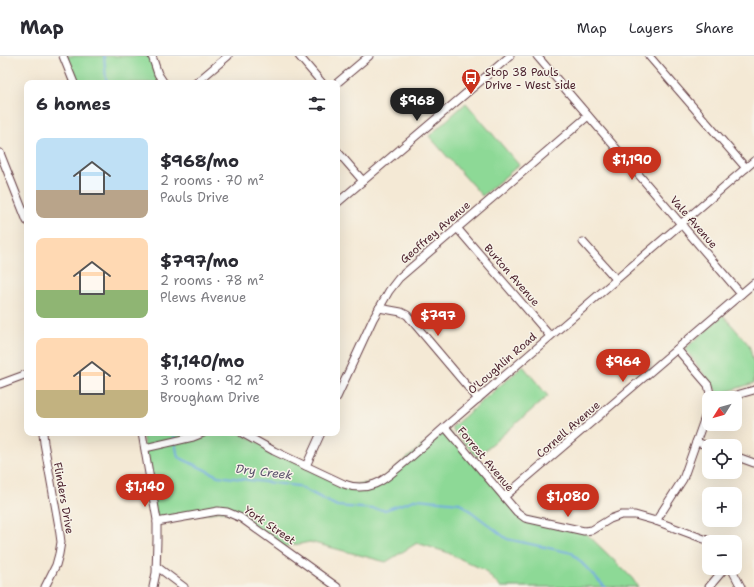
<!DOCTYPE html>
<meta charset="utf-8">
<style>
body{margin:0;font-family:"Shantell Sans",sans-serif;background:#f7f7f7;color:#2b2b33;height:100vh;display:flex;flex-direction:column;font-size:15px;white-space:nowrap}
*{box-sizing:border-box;margin:0}
p{font-size:13px;color:#7c7c81}
.icon{flex:none;width:22px;height:22px;fill:none;stroke:currentColor;stroke-width:2;stroke-linecap:round;stroke-linejoin:round}
.map{position:relative;flex:1;overflow:hidden}
.sheet{position:absolute;left:24px;top:24px;width:316px;height:356px;display:flex;flex-direction:column;background:#fff;border-radius:8px;box-shadow:0 4px 16px #0002}
.sheet>*{flex:none}
.needle{width:26px;rotate:233deg}
.buttons{position:absolute;left:702px;top:335px;display:grid;gap:8px}
.buttons a{display:grid;place-items:center;width:40px;height:40px;border-radius:8px;background:#fff;box-shadow:0 4px 16px #0002;font-size:20px}
.price{position:absolute;translate:-50% -34px;padding:0 9px;border-radius:14px;background:#c8321e;color:#fff;font-size:13px;line-height:26px;filter:drop-shadow(0 1px 2px #0008)}
.price::after{content:'';position:absolute;left:50%;top:24px;width:12px;height:9px;margin-left:-6px;background:inherit;clip-path:polygon(0 0,100% 0,50% 100%)}
.price.active{background:#222;color:#fff}
ul{padding:0;list-style:none}
li{display:flex;align-items:center;gap:12px;height:100px;padding:0 12px}
li span{display:grid;place-items:center;flex:none;width:112px;height:80px;border-radius:8px;color:#555}
li>.icon{margin-inline-start:auto}
span .icon{width:48px;height:48px;fill:#fffc;stroke-width:1}
li b{font-size:17px}
h2{display:flex;justify-content:space-between;align-items:center;height:48px;padding:0 12px;font-size:17px}
header{display:flex;align-items:center;gap:24px;box-sizing:border-box;height:56px;padding:0 20px;background:#fff;border-bottom:1px solid #e1e1e2}
header strong{font-size:19px}
nav{display:flex;gap:22px;margin-inline-start:auto;font-size:14px}
.map>svg:first-child{display:block}
.green{fill:#8dd996;stroke:#6c7c60}
.lines{fill:none;stroke-linecap:round;stroke-linejoin:round}
.stream{stroke:#72abe2;stroke-width:2}
.minor-casing{stroke:#643d44;stroke-width:9}
.minor{stroke:#fff;stroke-width:7}
.labels{text-anchor:middle;stroke-width:3;stroke-linejoin:round;paint-order:stroke}
.poi-label{font-size:11px;fill:#4a1f2b;stroke:#f7f3e8;text-anchor:start}
.street-label{font-size:11px;fill:#4a1f2b;stroke:#f7f3e8}
.water-label{font-size:12px;font-style:italic;fill:#58506b;stroke:#f7f3e8}
</style>
<header>
<strong>Map</strong>
<nav><a>Map</a><a>Layers</a><a>Share</a></nav>
</header>
<div class="map">
<svg width="754" height="531" viewBox="0 0 754 531">
<rect width="100%" height="100%" fill="#f7f3e8"/>
<filter id="ink" filterUnits="userSpaceOnUse"><feTurbulence type="fractalNoise" baseFrequency=".025" numOctaves="2"/><feDisplacementMap in="SourceGraphic" scale="8" xChannelSelector="R" yChannelSelector="G"/><feConvolveMatrix kernelMatrix="1 2 1 2 8 2 1 2 1" color-interpolation-filters="sRGB"/></filter>
<filter id="wash" filterUnits="userSpaceOnUse"><feTurbulence type="fractalNoise" baseFrequency=".012" numOctaves="4" result="noise"/><feDisplacementMap in="SourceGraphic" scale="16" xChannelSelector="R" yChannelSelector="G"/><feGaussianBlur stdDeviation="0.9" result="paint"/><feColorMatrix in="noise" values="0 0 0 0 0 0 0 0 0 0 0 0 0 0 0 0 0 1.4 0 .05"/><feComposite in="paint" operator="in"/></filter>
<g filter="url(#wash)">
<rect width="100%" height="100%" fill="#f4e9d5"/>
<g class="green">
<polygon points="63,0 152,0 164,27 73,27"/>
<polygon points="466,47 519,109 482,140 429,80"/>
<polygon points="723,259 749,289 754,308 754,327 719,338 685,293"/>
<polygon points="523,310 548,340 477,401 451,372"/>
<polygon points="445,371 520,459 584,475 632,522 638,531 500,531 484,514 446,496 417,487 386,506 310,486 283,491 241,462 222,455 157,466 142,377 239,377 347,429 378,426"/>
</g>
<g class="lines">
<g class="stream">
<polyline points="104,0 106,23 108,27"/>
<polyline points="173,377 178,401 218,420 256,425 298,430 337,450 385,454 417,443 460,447 507,483 572,497 605,531"/>
</g>
</g>
</g>
<g filter="url(#ink)">
<g class="lines">
<defs>
<g id="minor">
<polyline points="63,0 74,27"/>
<polyline points="152,0 158,18 164,27"/>
<polyline points="299,0 322,27"/>
<polyline points="537,0 741,238"/>
<polyline points="649,0 746,112"/>
<polyline points="196,27 228,0"/>
<polyline points="337,27 369,0"/>
<polyline points="337,95 363,125"/>
<polyline points="0,97 27,165"/>
<polyline points="337,147 510,0"/>
<polyline points="457,172 550,280"/>
<polyline points="583,186 616,223"/>
<polyline points="379,252 401,256 407,259 478,343"/>
<polyline points="677,293 708,329 711,342"/>
<polyline points="0,328 27,318"/>
<polyline points="337,341 373,263 389,235 399,222 588,60"/>
<polyline points="726,342 754,334"/>
<polyline points="445,371 517,456 525,462 584,475 592,474 610,463 621,459 635,459 656,465 712,486"/>
<polyline points="43,377 44,387 59,471 61,486 59,498 56,509 45,531"/>
<polyline points="142,377 157,464 157,484 156,517 153,531"/>
<path d="M 242,377 L 274,395 L 344,428 C 354,432 365,432 375,428 C 383,425 391,418 398,412 C 414,399 429,385 445,371 L 754,105"/>
<polyline points="696,386 709,390"/>
<polyline points="145,392 193,381 203,377"/>
<polyline points="735,400 754,407"/>
<polyline points="306,410 321,377"/>
<polyline points="504,441 754,227"/>
<polyline points="656,465 683,423 709,350"/>
<polyline points="157,466 218,455 227,456 241,462 337,531"/>
<polyline points="156,510 184,531"/>
<polyline points="731,512 741,531"/>
<polyline points="709,531 725,512"/>
</g>
</defs>
<use href="#minor" class="minor-casing"/>
<use href="#minor" class="minor"/>
</g>
</g>
<defs>
<symbol id="bus-pin" viewBox="-11 -11 22 30"><path d="M0 17L-7.5 6A9.5 9.5 0 1 1 7.5 6Z" fill="#c8321e" stroke="#f7f3e8"/><path d="M-5-6H5V4H4V6H2V4H-2V6H-4V4H-5ZM-3.5-4V0h7V-4ZM-3.5 1.2v1.5H-2V1.2ZM2 1.2v1.5H3.5V1.2Z" fill="#fff"/></symbol>
</defs>
<g fill-rule="evenodd">
<use href="#bus-pin" x="460" y="11" width="22" height="30"/>
</g>
<g class="labels">
<g class="poi-label">
<text x="485" y="20">Stop 38 Pauls<tspan x="485" dy="13">Drive - West side</tspan></text>
</g>
<g class="street-label">
<text transform="translate(694 166) rotate(49)" y="4">Vale Avenue</text>
<text transform="translate(435 176) rotate(-41)" y="4">Geoffrey Avenue</text>
<text transform="translate(512 219) rotate(49)" y="4">Burton Avenue</text>
<text transform="translate(502 307) rotate(-41)" y="4">O'Loughlin Road</text>
<text transform="translate(568 373) rotate(-41)" y="4">Cornell Avenue</text>
<text transform="translate(486 403) rotate(50)" y="4">Forrest Avenue</text>
<text transform="translate(64 442) rotate(80)" y="4">Flinders Drive</text>
<text transform="translate(270 469) rotate(34)" y="4">York Street</text>
</g>
<g class="water-label">
<text transform="translate(264 416) rotate(7)" y="4">Dry Creek</text>
</g>
</g>
</svg>
<div class="buttons">
<a><svg class="needle" viewBox="-14 -14 28 28"><path d="M0-13l5 13h-10z" fill="#e53935"/><path d="M0 13l5-13h-10z" fill="#7c7c81"/></svg></a>
<a><svg class="icon" aria-label="locate" viewBox="0 0 24 24"><circle cx="12" cy="12" r="6"/><path d="M12 2v4M12 18v4M2 12h4M18 12h4"/></svg></a>
<a>+</a>
<a>−</a>
</div>
<b class="price active" style="left:417px;top:66px">$968</b>
<b class="price" style="left:632px;top:125px">$1,190</b>
<b class="price" style="left:438px;top:281px">$797</b>
<b class="price" style="left:623px;top:327px">$964</b>
<b class="price" style="left:145px;top:452px">$1,140</b>
<b class="price" style="left:568px;top:462px">$1,080</b>
<section class="sheet">
<h2>6 homes<svg class="icon" aria-label="filters" viewBox="0 0 24 24"><path d="M4 7h16M4 17h16"/><circle cx="9" cy="7" r="2"/><circle cx="15" cy="17" r="2"/></svg></h2>
<ul>
<li><span style="background:linear-gradient(#bfe0f5 65%,#b9a48a 0)"><svg class="icon" aria-label="home" viewBox="0 0 24 24"><path d="M3 11l9-7 9 7M6 9v11h12V9"/></svg></span><div><b>$968/mo</b><p>2 rooms · 70 m²</p><p>Pauls Drive</p></div></li>
<li><span style="background:linear-gradient(#ffd9b3 65%,#8fb573 0)"><svg class="icon" aria-label="home" viewBox="0 0 24 24"><path d="M3 11l9-7 9 7M6 9v11h12V9"/></svg></span><div><b>$797/mo</b><p>2 rooms · 78 m²</p><p>Plews Avenue</p></div></li>
<li><span style="background:linear-gradient(#ffd9b3 65%,#c2b280 0)"><svg class="icon" aria-label="home" viewBox="0 0 24 24"><path d="M3 11l9-7 9 7M6 9v11h12V9"/></svg></span><div><b>$1,140/mo</b><p>3 rooms · 92 m²</p><p>Brougham Drive</p></div></li>
</ul>
</section>
</div>
